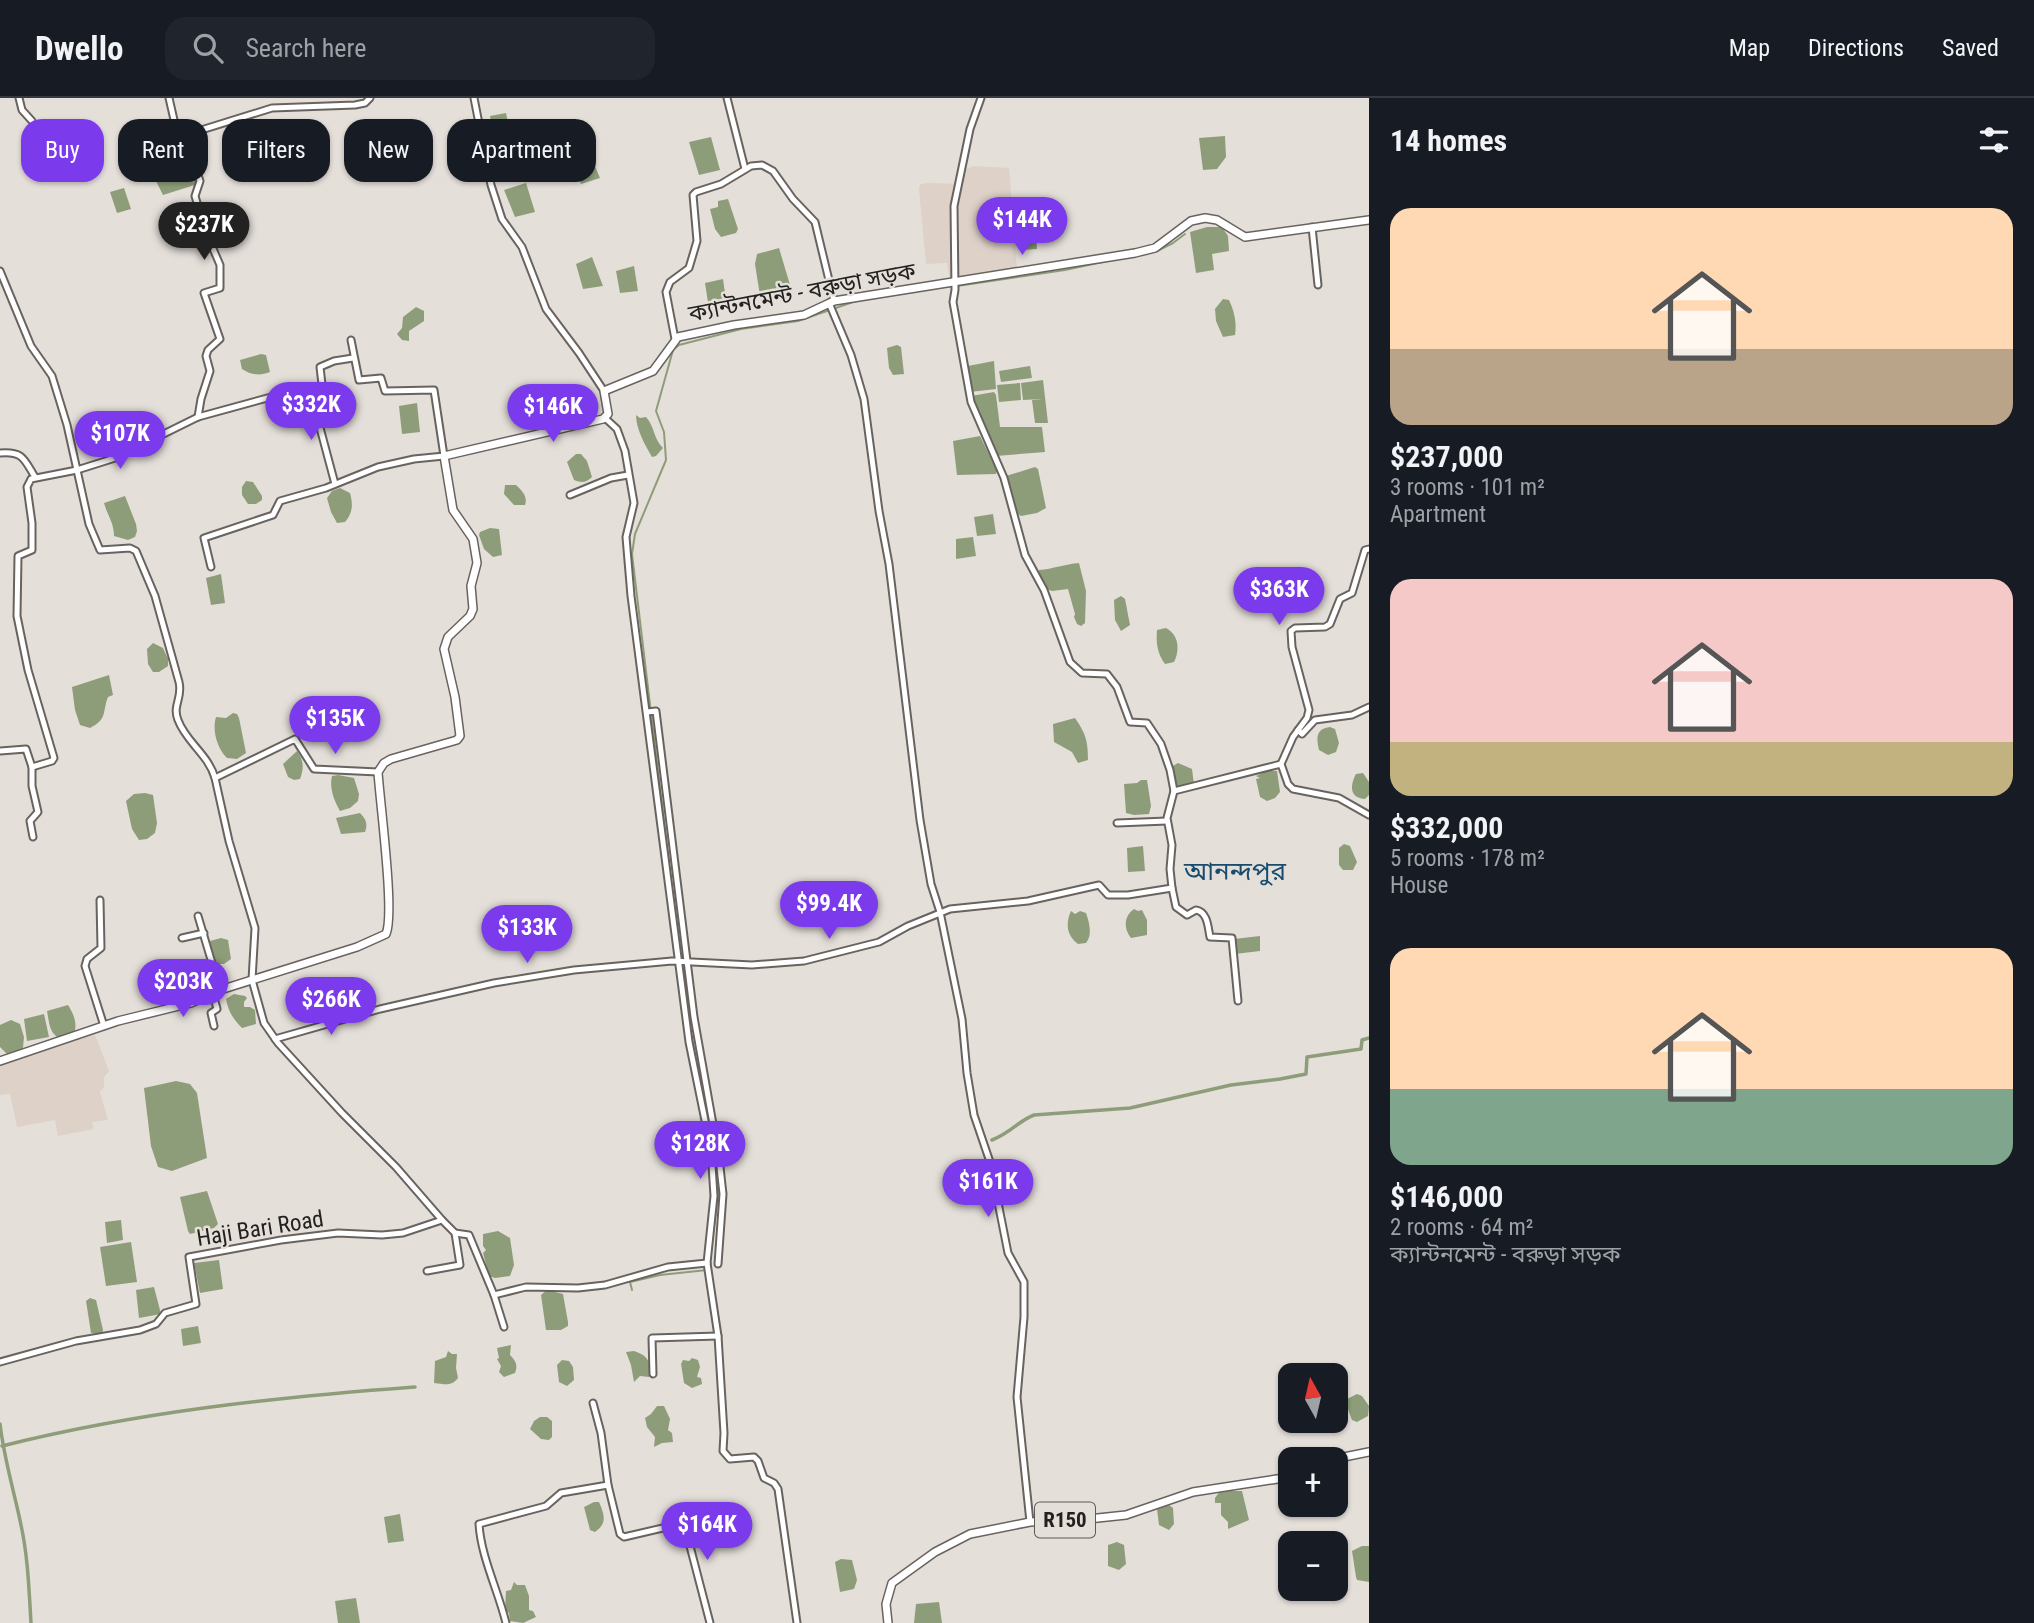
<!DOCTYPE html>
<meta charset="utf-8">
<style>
body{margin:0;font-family:"Roboto Condensed","Noto Sans Bengali",sans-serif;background:#20242c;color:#f1f3f6;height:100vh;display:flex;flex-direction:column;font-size:26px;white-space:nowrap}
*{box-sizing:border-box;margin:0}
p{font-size:23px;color:#9ea1a6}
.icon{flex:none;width:38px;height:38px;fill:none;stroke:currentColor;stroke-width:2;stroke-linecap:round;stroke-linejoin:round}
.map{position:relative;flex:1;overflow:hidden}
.sheet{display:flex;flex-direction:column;background:#171b24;width:665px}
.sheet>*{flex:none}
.top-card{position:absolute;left:21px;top:21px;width:665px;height:63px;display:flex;gap:14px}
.needle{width:46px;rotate:352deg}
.controls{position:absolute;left:1278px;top:1265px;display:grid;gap:14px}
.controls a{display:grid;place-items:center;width:70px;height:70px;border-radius:14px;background:#171b24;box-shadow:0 2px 5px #0004;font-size:35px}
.price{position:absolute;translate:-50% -60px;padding:0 16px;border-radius:24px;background:#7c3aed;color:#fff;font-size:23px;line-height:46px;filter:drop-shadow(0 2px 4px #0008)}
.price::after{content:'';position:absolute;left:50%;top:42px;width:21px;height:16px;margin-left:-10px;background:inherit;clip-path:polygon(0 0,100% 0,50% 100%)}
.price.selected{background:#222;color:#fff}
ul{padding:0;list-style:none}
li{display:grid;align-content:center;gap:14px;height:371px;padding:0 21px}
li span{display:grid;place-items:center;height:217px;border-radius:21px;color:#555}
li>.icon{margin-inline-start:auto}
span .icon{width:126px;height:126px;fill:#fffc;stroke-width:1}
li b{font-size:30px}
h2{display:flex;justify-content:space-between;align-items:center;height:84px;padding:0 21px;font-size:30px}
.tag{padding:0 24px;border-radius:21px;background:#171b24;box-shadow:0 2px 5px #0004;font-size:24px;line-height:63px}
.tag.selected{background:#7c3aed;color:#fff}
header{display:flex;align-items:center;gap:42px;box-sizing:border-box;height:98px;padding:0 35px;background:#171b24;border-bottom:2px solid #363941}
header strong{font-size:33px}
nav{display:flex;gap:38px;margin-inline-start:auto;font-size:24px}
.search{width:490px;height:63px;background:#20242c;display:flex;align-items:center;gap:18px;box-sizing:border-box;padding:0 24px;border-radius:21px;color:#9ea1a6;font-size:26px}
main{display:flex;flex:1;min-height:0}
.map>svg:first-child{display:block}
.built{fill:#ded1c8}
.water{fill:#8e9d79}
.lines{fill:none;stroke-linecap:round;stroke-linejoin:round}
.stream{stroke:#8e9d79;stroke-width:2}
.canal{stroke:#8e9d79;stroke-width:3.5}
.minor-casing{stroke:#69635f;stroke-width:9}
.major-casing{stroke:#69635f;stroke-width:10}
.minor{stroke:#fff;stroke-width:5}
.major{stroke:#fff;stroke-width:7}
.labels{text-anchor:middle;stroke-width:5;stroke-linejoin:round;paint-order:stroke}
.shield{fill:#e5dfda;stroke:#5d5a57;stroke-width:2}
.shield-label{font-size:21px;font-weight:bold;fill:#23211f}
.street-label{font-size:23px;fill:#23211f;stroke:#e5dfda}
.quarter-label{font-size:26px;fill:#174c6f;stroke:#e5dfda}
</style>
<header>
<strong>Dwello</strong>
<div class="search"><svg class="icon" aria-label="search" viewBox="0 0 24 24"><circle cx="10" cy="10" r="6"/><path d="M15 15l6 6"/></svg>Search here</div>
<nav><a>Map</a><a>Directions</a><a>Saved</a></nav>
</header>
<main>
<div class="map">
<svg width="1369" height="1525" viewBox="0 0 1369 1525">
<rect width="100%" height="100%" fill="#e5dfda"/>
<g class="built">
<polygon points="974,68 1009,70 1017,171 950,183 947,165 926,166 919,90 921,86 929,85 961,86 964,72"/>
<polygon points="95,937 109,973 104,979 104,989 100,994 108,1022 92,1024 94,1031 58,1038 55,1022 17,1029 10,996 0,997 0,965 47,948"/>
</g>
<g class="water">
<polygon points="506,15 511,39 494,41 490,18"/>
<polygon points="268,23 279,68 251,75 239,31"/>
<polygon points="1225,38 1226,59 1217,71 1203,72 1199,40"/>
<polygon points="711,39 720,72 699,77 689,44"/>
<polygon points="589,54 600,80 581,86 572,63"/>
<path d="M 195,78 L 198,86 L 163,97 L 156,83 L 167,80 C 177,86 184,79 195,78 Z"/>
<polygon points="526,85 535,114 515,119 504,92"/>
<polygon points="124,90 131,111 117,115 110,94"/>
<polygon points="728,101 738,131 736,135 721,139 715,131 710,111 718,109 718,103"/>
<polygon points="1035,123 1037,151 1022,152 1020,124"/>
<polygon points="1207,129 1222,129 1228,138 1229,153 1212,156 1214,172 1196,175 1190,134"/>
<polygon points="779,150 793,197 761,204 755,166 757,156"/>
<polygon points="592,159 603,188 583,191 576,166"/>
<polygon points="634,168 638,193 620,195 616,173"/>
<polygon points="723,181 727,209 709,211 705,185"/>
<path d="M 1223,201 L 1229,202 C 1234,212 1237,225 1235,237 L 1223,239 L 1216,223 L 1215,211 Z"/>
<polygon points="416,209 424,213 424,223 409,233 409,243 402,242 397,236 402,230 403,219"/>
<polygon points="897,247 901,249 904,276 893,277 889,270 887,250"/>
<path d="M 261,256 L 266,257 L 270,274 C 260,278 251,277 242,271 L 240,262 Z"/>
<polygon points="994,263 996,291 970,294 968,268"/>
<polygon points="1030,268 1032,280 1001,284 999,273"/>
<polygon points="1043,282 1048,325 1035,325 1032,302 1042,301 1023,302 1021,285"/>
<polygon points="1020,285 1021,302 999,304 997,287"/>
<polygon points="994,294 996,297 1000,329 1042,329 1045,354 996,358 971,298"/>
<polygon points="417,305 420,334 402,336 399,308"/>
<path d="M 636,317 L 640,320 L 646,319 C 655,329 653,340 663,350 L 656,358 L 652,359 C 645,347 636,331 636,317 Z"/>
<polygon points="980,338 997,373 996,376 957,377 953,343"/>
<path d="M 576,356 L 581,356 L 587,363 L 592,379 C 586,385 581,385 574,382 L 567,364 Z"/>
<polygon points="1035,369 1038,371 1046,410 1037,415 1021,418 1016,415 1006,378"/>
<polygon points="246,383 253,384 262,398 262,402 256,406 248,406 242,397 242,389"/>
<path d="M 505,387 L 516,387 C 522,393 528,398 525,407 L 514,407 L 504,396 Z"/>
<path d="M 340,390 L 350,395 C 353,406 353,415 345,424 L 337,425 L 331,414 L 327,400 L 332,393 Z"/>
<path d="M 125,398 L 136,426 L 137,433 L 135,439 L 128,442 L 114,438 C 114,424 107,417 104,405 Z"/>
<polygon points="993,416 996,436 977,438 974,419"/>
<polygon points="490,430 499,431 502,457 493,459 484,451 479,437 480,434"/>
<polygon points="973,439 976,458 956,461 956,441"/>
<path d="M 1079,465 L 1086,493 L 1085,525 L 1081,528 L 1077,526 L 1074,519 L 1075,516 L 1068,491 L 1052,493 L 1044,490 L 1038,475 L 1039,472 C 1053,471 1065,466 1079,465 Z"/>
<polygon points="221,476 225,505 211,507 206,480"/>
<polygon points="1121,498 1125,501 1130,527 1121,533 1115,522 1114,502"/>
<path d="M 1166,530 C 1179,537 1180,552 1174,564 L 1165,566 C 1157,555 1156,545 1157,532 Z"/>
<polygon points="153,545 163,550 168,561 168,568 159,574 153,574 148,566 147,551"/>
<path d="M 109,577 L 113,597 L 108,599 C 102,614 108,621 90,630 L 80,627 L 75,612 L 72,589 Z"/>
<path d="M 233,615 L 237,616 L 239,620 L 246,655 L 237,661 L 227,660 C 217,650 212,632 216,619 L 226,620 Z"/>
<path d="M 1075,620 C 1086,636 1088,643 1088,662 L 1078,665 L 1072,654 L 1054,644 L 1053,626 Z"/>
<path d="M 1330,629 L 1335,631 L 1339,645 L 1336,654 L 1328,657 L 1319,652 C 1316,639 1316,631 1330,629 Z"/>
<path d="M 297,653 C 304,662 304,671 300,681 L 294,682 L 288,679 L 283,666 Z"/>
<polygon points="1178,665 1192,671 1194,687 1175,689 1171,669"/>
<polygon points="1267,673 1277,673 1280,694 1275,700 1267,703 1260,699 1256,681 1260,680 1256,678"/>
<path d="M 1363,675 L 1369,684 L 1369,697 L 1365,701 C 1349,700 1350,687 1356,676 Z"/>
<path d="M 338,677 L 354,680 L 359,696 L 358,703 L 350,710 L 340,713 C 334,703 329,689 332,678 Z"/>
<polygon points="1141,682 1147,682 1151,708 1149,716 1134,717 1126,715 1124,686 1137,685"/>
<polygon points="145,695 153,697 157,725 155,735 147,741 139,742 132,731 126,703 134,696"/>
<path d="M 360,715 C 366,721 368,726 365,734 L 341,736 L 336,720 Z"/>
<polygon points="1344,746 1350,748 1357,764 1353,772 1343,772 1339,767 1339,750"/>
<polygon points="1143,748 1145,773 1128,774 1127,750"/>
<path d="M 1134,811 L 1138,813 L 1142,812 L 1147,822 L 1147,837 L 1131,840 C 1123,830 1124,818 1134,811 Z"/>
<path d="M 1071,813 L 1075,816 L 1080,813 L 1086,815 C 1089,824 1093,837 1086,845 L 1078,846 C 1067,838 1065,826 1071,813 Z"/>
<polygon points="1260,838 1260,853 1235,856 1234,841"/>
<polygon points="221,840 228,842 231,861 224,866 216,866 213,863 210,843"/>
<path d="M 234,896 L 245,898 L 247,900 L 244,904 L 244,909 L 250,909 L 255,912 L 256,926 L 242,930 C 233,921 228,913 226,901 Z"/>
<path d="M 68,907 C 73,915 78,925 74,935 L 59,940 C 49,935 49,923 47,913 Z"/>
<polygon points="44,916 49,939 27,943 24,921"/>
<polygon points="11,922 20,926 24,939 23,950 16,956 7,956 0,949 0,927"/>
<polygon points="176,983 190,986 197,995 207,1060 172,1073 158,1069 151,1048 144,990"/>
<polygon points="207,1093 218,1126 214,1130 190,1136 188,1133 180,1099"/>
<polygon points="121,1122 123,1142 107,1145 105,1124"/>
<polygon points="498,1133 510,1140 514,1167 510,1178 495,1180 489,1178 483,1155 486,1152 483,1148 483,1136"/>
<polygon points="131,1144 137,1184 106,1188 100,1149"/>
<polygon points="219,1162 223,1191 200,1195 194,1165"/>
<polygon points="154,1189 161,1216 139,1220 136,1192"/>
<polygon points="547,1192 563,1196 568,1224 568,1228 561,1232 546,1232 541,1197"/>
<polygon points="90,1200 96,1202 103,1232 102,1236 91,1235 86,1203"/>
<polygon points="198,1228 201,1245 183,1248 181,1231"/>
<path d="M 511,1247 L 510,1257 C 516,1263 518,1267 515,1275 L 504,1279 L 499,1274 L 501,1268 L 497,1261 L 499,1260 L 497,1250 Z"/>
<path d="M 448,1253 L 452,1256 L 457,1256 L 456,1270 L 458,1280 C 451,1289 445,1286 434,1285 L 435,1263 L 446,1259 Z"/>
<path d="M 634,1253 C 649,1258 651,1264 649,1279 L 640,1278 L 634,1284 L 631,1267 L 626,1254 Z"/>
<polygon points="692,1260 698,1262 700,1269 697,1279 701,1280 702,1286 692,1290 684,1285 681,1266 683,1262 689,1263"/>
<polygon points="562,1262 569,1263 573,1269 574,1282 567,1288 559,1284 557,1267"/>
<polygon points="1357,1296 1362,1298 1369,1308 1368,1318 1357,1324 1352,1322 1346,1306 1347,1301"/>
<polygon points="657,1308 664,1308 670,1321 668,1332 672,1335 673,1344 662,1345 654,1349 655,1339 647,1329 645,1320 651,1316"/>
<polygon points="540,1319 547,1319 552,1323 552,1339 549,1342 541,1341 530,1331 534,1323"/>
<polygon points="1220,1393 1242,1393 1249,1422 1228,1431 1228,1424 1221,1417 1221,1405 1215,1405 1215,1400"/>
<path d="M 594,1404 L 599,1404 C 604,1416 608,1425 595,1434 L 590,1432 L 584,1409 Z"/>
<polygon points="1163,1408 1169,1407 1173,1410 1174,1426 1169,1432 1159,1427 1157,1411"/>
<polygon points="400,1416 404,1443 388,1445 384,1419"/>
<polygon points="1117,1444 1124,1447 1126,1466 1119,1472 1108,1468 1108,1447"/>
<polygon points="1362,1448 1369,1448 1369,1484 1357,1482 1356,1479 1352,1453"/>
<polygon points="841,1461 852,1462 857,1482 854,1491 840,1494 835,1464"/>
<polygon points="514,1484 517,1487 525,1487 529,1498 529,1512 533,1513 536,1519 523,1525 510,1523 509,1515 505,1512 506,1493 511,1492"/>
<polygon points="356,1500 360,1525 338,1525 335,1503"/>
<polygon points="939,1504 942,1525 914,1525 916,1506"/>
</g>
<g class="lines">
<g class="stream">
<polyline points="1157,153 1173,145 1185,136"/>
<polyline points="957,188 1065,172 1107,163"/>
<polyline points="676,824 632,456 635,436 666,362 664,334 656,313 673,252 679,247 741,231 798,223 856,203 951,188"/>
<polyline points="690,930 713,1046 719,1092 713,1135"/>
<polyline points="710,1158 710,1170"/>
<polyline points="632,1192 630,1184 660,1177 707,1172"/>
</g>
<g class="canal">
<path d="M 992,1042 C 1011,1035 1018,1023 1034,1017 L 1130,1010 L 1231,987 L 1280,981 L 1306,976 L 1307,959 L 1361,951 L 1362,942 L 1369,940"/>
<path d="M 0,1326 C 4,1361 14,1393 21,1427 C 28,1459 29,1492 31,1525"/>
<path d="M 2,1348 C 137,1314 277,1299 415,1289"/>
</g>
<defs>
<g id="minor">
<polyline points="19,0 22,12 32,23"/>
<polyline points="169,0 177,35 182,38 189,52 200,83 195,98 205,132 220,167 220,190 204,195 220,241 208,252 206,258 210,273 201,301 198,319"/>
<polyline points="474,0 491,87 502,121 522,149 546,211 579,255 604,293"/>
<polyline points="727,0 745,71"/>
<polyline points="182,38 272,10 355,7 365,5 370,0"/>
<polyline points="1312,129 1318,187"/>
<polyline points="0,173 31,248 52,278 67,327 77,372 115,360 198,319 271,299 323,295 320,269 334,263 353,260"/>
<polyline points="829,205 851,257 864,301 879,413 889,466 920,722 931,786 940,814 962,921 967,975 974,1017 990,1064 1008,1155 1024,1184 1024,1219 1017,1299 1030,1424"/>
<polyline points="675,241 666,194 670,184 689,170 697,143 693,97 696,94 721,86 751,68 762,67 773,73 793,101 815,124 834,203"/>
<polyline points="311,296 335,386"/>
<path d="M 0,355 C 23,353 24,361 35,379"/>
<polyline points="570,397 611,380 628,377"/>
<polyline points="211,469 204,440 273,417 280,403 326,390 378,369 414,361 444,358 434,292 385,293 381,280 359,282 351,242"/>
<polyline points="647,614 656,613 694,919 719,1060 723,1096 718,1166"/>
<polyline points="1298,632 1302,636 1315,622 1352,617 1369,609"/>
<polyline points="0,653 26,651 32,669 32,688 38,714 30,723 33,739"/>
<polyline points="1281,666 1293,639 1307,620 1309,612 1292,549 1291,533 1295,530 1325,529 1330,526 1340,501 1352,495 1365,452 1369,451"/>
<path d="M 32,669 L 52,663 L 54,660 L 28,572 L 17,518 L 18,458 L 32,452 L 32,425 L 27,389 L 31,381 L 77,372 L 89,426 L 100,452 L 130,450 L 136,453 L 155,498 L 179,584 C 183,600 172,607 178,622 C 186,644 208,656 215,680"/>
<polyline points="1174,693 1281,666 1288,686 1293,691 1339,700 1369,717"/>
<polyline points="1117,725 1167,723"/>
<path d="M 1172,790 L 1176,809 L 1187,817 L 1196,812 C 1208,814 1208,830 1210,839 L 1232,840 L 1238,903"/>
<polyline points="100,802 101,850 87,861 85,868 104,928"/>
<polyline points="198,818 220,892"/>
<polyline points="182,840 204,835"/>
<polyline points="213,896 217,911 211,915 214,928"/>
<polyline points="275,941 380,911 494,885 574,872 672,863 752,867 804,863 879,844 908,828 950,811 1028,803 1099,787 1108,797 1128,797 1172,790 1170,771 1172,747 1167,720 1174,693 1170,672 1161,646 1147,625 1130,624 1117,589 1107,576 1082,575 1070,564 1044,492 1025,457 1004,380 971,304 953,204 955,192 954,108 970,31 981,0"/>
<polyline points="442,1122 455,1135 469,1137 494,1197 526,1189 578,1190 605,1187 668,1169 707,1165 714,1098 711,1052 689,944 631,498 626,439 634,405 625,353 617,331 605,320"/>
<polyline points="707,1165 718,1238 724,1335 723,1353 730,1361 754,1359 758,1363 764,1380 774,1385 778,1391 797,1525"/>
<polyline points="427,1173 460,1167 455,1135"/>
<polyline points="494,1197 504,1229"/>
<polyline points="0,1264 76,1243 140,1232 156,1226 165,1215 196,1206 189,1159 281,1142 338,1135 382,1137 403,1135 442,1122 396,1069 342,1015 278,945 264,925 252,882 255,830 229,743 215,680 295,641 314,671 378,674"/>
<polyline points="653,1276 652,1240 718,1238"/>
<polyline points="593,1305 601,1335 608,1387 620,1436 624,1439 684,1425"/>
<path d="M 506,1525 C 498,1492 481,1459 479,1426 L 546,1408 L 561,1395 L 608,1387"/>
<polyline points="710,1525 684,1425 711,1420 715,1413 726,1412"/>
</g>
<g id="major">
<path d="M 0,963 L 118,923 L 191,905 L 220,892 L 357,849 L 386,836 C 395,816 380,705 378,674 L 384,665 L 391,661 L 457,642 L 460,638 L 455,599 L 444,551 L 448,539 L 470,518 L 473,511 L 471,488 L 477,465 L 473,441 L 453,412 L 444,358 L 603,321 L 608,316 L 604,293 L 653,273 L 678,239 L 734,227 L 804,217 L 834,203 L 1135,155 L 1155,150 L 1191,123 L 1205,120 L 1217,122 L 1245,139 L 1369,122"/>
<polyline points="1329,1362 1369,1354"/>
<polyline points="888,1525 886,1506 892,1485 935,1454 970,1436 1030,1424 1079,1422 1126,1417 1193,1394 1290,1379"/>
</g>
</defs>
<use href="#minor" class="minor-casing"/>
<use href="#major" class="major-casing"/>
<use href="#minor" class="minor"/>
<use href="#major" class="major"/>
</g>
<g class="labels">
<rect class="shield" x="1035" y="1404.5" width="60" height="35" rx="5"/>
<g class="shield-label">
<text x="1065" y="1429">R150</text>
</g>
<g class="street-label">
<text transform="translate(802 194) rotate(-11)" y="8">ক্যান্টনমেন্ট - বরুড়া সড়ক</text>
<text transform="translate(260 1130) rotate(-9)" y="8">Haji Bari Road</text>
</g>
<g class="quarter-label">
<text x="1235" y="782">আনন্দপুর</text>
</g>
</g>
</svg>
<div class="controls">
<a><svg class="needle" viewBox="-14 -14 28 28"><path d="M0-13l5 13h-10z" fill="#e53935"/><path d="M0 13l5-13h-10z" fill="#9ea1a6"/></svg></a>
<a>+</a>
<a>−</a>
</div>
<b class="price" style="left:1022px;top:159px">$144K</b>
<b class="price selected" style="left:204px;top:164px">$237K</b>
<b class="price" style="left:311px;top:344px">$332K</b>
<b class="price" style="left:553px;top:346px">$146K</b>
<b class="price" style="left:120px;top:373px">$107K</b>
<b class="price" style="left:1279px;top:529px">$363K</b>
<b class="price" style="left:335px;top:658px">$135K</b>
<b class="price" style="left:829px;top:843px">$99.4K</b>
<b class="price" style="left:527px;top:867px">$133K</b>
<b class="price" style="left:183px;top:921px">$203K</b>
<b class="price" style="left:331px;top:939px">$266K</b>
<b class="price" style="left:700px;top:1083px">$128K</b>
<b class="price" style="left:988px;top:1121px">$161K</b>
<b class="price" style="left:707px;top:1464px">$164K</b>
<div class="top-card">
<a class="tag selected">Buy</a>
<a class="tag">Rent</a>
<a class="tag">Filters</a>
<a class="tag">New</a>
<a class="tag">Apartment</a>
</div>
</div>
<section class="sheet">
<h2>14 homes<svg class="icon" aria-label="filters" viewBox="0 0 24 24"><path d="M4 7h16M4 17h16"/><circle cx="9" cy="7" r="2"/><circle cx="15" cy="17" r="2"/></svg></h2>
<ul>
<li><span style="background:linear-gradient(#ffd9b3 65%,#b9a48a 0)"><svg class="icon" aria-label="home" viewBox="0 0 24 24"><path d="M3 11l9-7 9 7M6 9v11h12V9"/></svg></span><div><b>$237,000</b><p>3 rooms · 101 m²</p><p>Apartment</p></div></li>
<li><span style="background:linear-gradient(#f6c9c9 75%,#c2b280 0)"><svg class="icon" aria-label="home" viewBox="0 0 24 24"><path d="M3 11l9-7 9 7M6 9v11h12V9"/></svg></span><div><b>$332,000</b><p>5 rooms · 178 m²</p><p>House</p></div></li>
<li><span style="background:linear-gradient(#ffd9b3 65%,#7fa58c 0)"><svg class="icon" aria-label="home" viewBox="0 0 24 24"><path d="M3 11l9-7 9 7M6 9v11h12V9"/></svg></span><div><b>$146,000</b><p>2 rooms · 64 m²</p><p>ক্যান্টনমেন্ট - বরুড়া সড়ক</p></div></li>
</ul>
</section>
</main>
